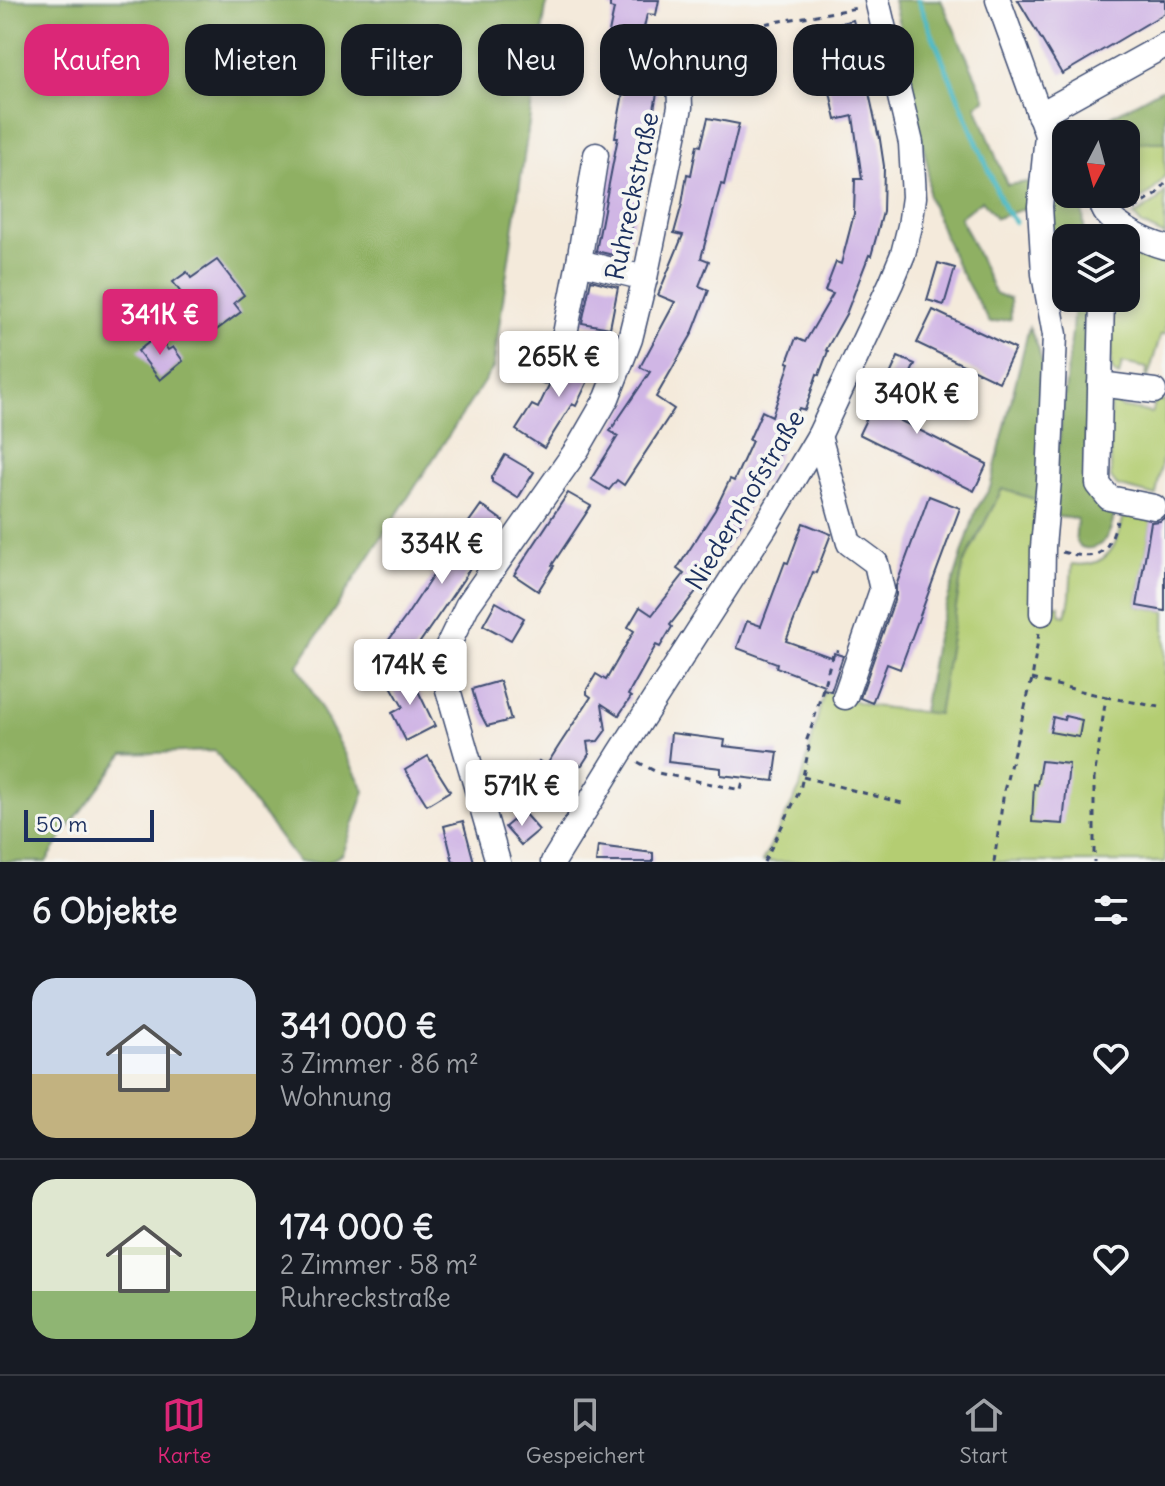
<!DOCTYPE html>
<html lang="de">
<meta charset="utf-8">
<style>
body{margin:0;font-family:Delius,sans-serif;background:#20242c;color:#f1f3f6;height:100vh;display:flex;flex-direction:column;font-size:30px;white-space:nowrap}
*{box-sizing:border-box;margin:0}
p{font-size:26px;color:#9ea1a6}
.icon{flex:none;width:44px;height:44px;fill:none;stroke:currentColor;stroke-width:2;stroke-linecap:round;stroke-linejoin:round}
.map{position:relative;height:862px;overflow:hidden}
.side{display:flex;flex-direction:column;background:#171b24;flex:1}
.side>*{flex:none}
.top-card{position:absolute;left:24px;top:24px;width:1118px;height:72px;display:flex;gap:16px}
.needle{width:52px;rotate:186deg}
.controls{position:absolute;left:1052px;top:120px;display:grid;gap:16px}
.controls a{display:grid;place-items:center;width:88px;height:88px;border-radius:16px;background:#171b24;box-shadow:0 4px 12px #0003;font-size:40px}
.scale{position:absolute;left:24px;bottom:20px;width:130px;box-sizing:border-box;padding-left:8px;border:4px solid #1b2f5e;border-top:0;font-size:22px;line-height:28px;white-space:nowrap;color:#1b2f5e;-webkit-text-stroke:6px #f6f6f2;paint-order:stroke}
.price{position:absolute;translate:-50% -68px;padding:0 18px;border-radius:8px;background:#fff;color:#222;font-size:26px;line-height:52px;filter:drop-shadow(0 2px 4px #0008)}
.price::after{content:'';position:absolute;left:50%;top:48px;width:24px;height:18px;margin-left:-12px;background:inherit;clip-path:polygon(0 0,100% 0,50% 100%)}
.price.active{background:#db2777;color:#fff}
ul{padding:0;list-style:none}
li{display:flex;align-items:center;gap:24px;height:200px;padding:0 32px}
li+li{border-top:2px solid #363941}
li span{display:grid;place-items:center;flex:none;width:224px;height:160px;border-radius:24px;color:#555}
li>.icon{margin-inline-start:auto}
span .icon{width:96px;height:96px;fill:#fffc;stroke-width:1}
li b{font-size:34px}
h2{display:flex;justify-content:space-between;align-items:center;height:96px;padding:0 32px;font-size:34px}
.tag{padding:0 28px;border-radius:24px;background:#171b24;box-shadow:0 4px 12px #0003;font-size:28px;line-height:72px}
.tag.active{background:#db2777;color:#fff}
.tabs{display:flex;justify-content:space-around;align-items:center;height:112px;border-top:2px solid #363941;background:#171b24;font-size:22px;color:#9ea1a6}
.tabs a{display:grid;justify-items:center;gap:4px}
.tabs .active{color:#db2777}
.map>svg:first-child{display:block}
.green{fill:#b4cd72;stroke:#687e68;stroke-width:2}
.forest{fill:#8fb064;stroke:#557061;stroke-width:2}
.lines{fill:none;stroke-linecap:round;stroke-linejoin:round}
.stream{stroke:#4bb9c4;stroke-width:5}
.building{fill:#d0b6e5}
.minor-casing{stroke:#3c4b71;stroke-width:27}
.path{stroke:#3c4b71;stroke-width:3;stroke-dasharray:6 6;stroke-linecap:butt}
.minor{stroke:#fff;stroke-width:24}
.labels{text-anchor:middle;stroke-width:8;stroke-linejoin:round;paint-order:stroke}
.street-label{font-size:26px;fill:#1b2f5e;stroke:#f6f6f2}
</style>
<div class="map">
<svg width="1165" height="862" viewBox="0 0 1165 862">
<rect width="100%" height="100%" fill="#f6f6f2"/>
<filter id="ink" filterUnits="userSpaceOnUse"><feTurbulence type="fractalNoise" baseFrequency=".0125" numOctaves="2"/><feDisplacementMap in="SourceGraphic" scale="16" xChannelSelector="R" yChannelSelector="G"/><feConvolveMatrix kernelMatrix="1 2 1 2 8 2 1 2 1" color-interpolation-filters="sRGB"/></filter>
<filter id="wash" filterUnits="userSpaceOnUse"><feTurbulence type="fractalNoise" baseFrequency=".006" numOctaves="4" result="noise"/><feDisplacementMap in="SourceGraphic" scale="32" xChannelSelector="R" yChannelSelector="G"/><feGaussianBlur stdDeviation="1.8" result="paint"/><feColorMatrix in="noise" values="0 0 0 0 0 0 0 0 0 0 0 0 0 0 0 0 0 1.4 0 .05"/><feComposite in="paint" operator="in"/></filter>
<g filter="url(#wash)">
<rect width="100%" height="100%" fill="#f4eadb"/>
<g class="green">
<path d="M 1145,139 L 1154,142 L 1165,142 C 1165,151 1165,166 1165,175 C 1164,177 1159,184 1157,186 C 1147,199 1131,206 1118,194 L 1126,194 L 1126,149 L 1135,143 Z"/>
<polygon points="1165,192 1165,236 1142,225 1134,216 1157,201"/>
<polygon points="1126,240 1165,258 1165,334 1161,334 1147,380 1146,379 1147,368 1122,363 1119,376 1114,373 1111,367 1112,298 1126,298"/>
<polygon points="1122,394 1120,407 1152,413 1156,399 1165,401 1165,441 1156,496 1117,486 1111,478 1110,401 1113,397"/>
<path d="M 1002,489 L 1041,501 L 1054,606 L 1059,605 L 1061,615 L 1066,616 L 1070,597 L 1072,564 C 1108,569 1118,545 1124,514 L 1153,514 L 1137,606 L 1165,611 L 1165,862 L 762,862 L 800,788 L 824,691 L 871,706 L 938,714 L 963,565 Z"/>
</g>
<g class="forest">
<polygon points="0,0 547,0 493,368 298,665 365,791 343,854 328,862 298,862 215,751 124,754 65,832 46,862 0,862"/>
<polygon points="893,0 941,0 986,99 976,105 1007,185 1035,181 1033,206 996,218 982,200 960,217 995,293 1010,299 1011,319 990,323 956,264 928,196 928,167 901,51 902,36"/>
<path d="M 1161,89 L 1165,89 L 1165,142 C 1147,143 1142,138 1126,149 L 1126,134 L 1083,134 L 1084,131 Z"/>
<polygon points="1058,175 1066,175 1066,194 1079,194 1082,201 1085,238 1066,238 1066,274 1051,274 1052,178"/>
<path d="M 1074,298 L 1093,298 L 1089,470 L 1114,510 C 1114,521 1111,533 1103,542 C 1096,549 1079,553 1076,539 C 1075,533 1077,525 1077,519 L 1050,516 L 1072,332 Z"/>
<polygon points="1029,327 1038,347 1048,388 1041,501 1002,489 963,565 938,714 923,712 936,637 976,510 990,488"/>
</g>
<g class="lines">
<polyline class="stream" points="918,0 1004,208 1015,222"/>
</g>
<g id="blocks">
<g class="building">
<polygon points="610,0 659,0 656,15 647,14 635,68 603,61 614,9 610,8"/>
<polygon points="1018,0 1165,0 1165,13 1062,74"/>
<polygon points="853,20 860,45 836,51 830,26"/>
<polygon points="864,70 878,134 879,133 884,166 883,212 871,256 869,255 846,314 826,350 828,351 819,375 817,374 805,410 799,408 766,484 762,482 738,529 724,552 722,551 697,590 670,625 672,627 660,647 656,645 628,695 631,697 619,715 602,704 606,730 598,741 587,742 589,754 582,765 557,773 572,782 557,806 524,785 539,761 546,766 560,744 591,697 587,694 587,689 596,674 606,680 634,631 628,627 640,607 652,615 684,574 677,569 715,510 730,479 734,481 752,441 749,440 762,411 772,416 790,363 787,362 796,338 805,342 833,294 825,291 836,262 841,264 854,214 855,179 862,179 853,116 836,120 827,78"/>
<polygon points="625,82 658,88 626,258 596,251 618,137 615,137"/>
<polygon points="708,118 739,124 724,185 721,184 701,258 709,261 699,286 709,290 692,334 656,397 674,409 624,485 617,480 609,490 591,479 618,436 610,431 650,372 640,367 675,302 658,295 683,235 674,233 682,204 687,174 691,175 697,145 701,146"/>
<polygon points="217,260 244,295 234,303 241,312 215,331 209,322 205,325 173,282 187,272 191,278"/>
<polygon points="938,263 955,268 944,305 927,300"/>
<polygon points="591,280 618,287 610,328 582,323"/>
<polygon points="933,310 1015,349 999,382 917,343"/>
<polygon points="158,335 168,350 173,347 183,361 160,380 138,351"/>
<polygon points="575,347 599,358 576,406 572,404 544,448 516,430 532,405 538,408 549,385 555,383 559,378"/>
<polygon points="898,357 915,364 891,416 987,464 974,491 859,434 872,407 875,408"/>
<polygon points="505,455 534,472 518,498 492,482 492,477"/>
<polygon points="568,493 591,506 552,565 554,566 538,591 514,575"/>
<polygon points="929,496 960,508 900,669 887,664 872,703 860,698 896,595 896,586"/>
<polygon points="481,505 503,521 476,557 463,580 402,668 380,652 405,618 440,565 437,562 451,541 454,543"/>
<polygon points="1165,517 1165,611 1137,606 1151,522 1160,521"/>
<polygon points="803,523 831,534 816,573 813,572 786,641 833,658 834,653 843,656 831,691 823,689 824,685 776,667 777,663 737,648 747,621 761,626 785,562 788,563"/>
<polygon points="496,602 524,618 511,640 483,625"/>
<polygon points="408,670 435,726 406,741 392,713 403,707 388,681"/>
<polygon points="500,681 511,720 487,726 478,709 472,689"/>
<polygon points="1065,716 1082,720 1079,737 1050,732 1053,717 1064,720"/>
<polygon points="671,733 725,740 724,746 778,752 774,781 721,775 721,768 668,762"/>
<polygon points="428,756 450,791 427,805 405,770"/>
<polygon points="1041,761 1069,764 1063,824 1032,822 1034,784 1037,785"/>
<polygon points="523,812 539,830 521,845 505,827"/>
<polygon points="463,821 474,862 453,862 444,826"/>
<polygon points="598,846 653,853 653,862 596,862"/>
</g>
</g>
</g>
<g filter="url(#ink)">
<use href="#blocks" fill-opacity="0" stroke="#3c4b71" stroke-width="2"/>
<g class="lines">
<defs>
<g id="minor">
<polyline points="998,0 1047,135 1060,156 1066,161"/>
<polyline points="1039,115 1165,45"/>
<path d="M 1099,194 C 1101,200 1102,208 1106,213 C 1119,228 1146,242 1165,247"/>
<polyline points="579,262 596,155"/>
<polyline points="1102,298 1098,484 1109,498 1154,507"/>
<polyline points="546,371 565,334 579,262 645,278"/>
<polyline points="1100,384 1154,391"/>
<polyline points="819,436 849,543 876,563 882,590 845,697"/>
<polyline points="1042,613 1043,547 1049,480 1055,335 1044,274 1040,206 1047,135"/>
<polyline points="498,862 440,662 467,606 578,448 607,398 630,339 645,278 680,107 679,79 673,56"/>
<polyline points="553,862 620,753 765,527 819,436 891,283 903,254 910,226 914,197 911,143 877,0"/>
</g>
</defs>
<use href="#minor" class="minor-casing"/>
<g class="path">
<polyline points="686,43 693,36 857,8"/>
<polyline points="1134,209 1156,195 1165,184"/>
<path d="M 1062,552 C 1097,560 1107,558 1117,521"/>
<polyline points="1032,679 1106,697 1094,779 1094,862"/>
<polyline points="1106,697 1165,708"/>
<polyline points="638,762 658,773 741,790 744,778"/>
<polyline points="803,777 902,803"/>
<polyline points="764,862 800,790 809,748 806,742 813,723 834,650 839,651"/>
<polyline points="994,862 1004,791 1032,679 1039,633"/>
</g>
<use href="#minor" class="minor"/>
</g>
</g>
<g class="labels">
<g class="street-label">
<text transform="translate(632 196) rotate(-78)" y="9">Ruhreckstraße</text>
<text transform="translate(745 500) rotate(-59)" y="9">Niedernhofstraße</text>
</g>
</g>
</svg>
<div class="controls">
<a><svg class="needle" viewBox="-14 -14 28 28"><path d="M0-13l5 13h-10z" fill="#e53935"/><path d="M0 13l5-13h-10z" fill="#9ea1a6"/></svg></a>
<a><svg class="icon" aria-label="layers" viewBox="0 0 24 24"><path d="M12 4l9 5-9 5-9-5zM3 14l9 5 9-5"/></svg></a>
</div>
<div class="scale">50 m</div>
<b class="price active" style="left:160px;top:357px">341K €</b>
<b class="price" style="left:559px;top:399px">265K €</b>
<b class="price" style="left:917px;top:436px">340K €</b>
<b class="price" style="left:442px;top:586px">334K €</b>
<b class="price" style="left:410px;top:707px">174K €</b>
<b class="price" style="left:522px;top:828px">571K €</b>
<div class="top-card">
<a class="tag active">Kaufen</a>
<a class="tag">Mieten</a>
<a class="tag">Filter</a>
<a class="tag">Neu</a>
<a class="tag">Wohnung</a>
<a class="tag">Haus</a>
</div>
</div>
<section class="side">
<h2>6 Objekte<svg class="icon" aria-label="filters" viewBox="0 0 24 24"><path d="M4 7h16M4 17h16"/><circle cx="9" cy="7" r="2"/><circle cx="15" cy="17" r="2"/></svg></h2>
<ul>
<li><span style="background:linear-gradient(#c9d6e8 60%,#c2b280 0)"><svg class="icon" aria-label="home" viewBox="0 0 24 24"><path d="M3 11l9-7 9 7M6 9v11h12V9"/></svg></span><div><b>341 000 €</b><p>3 Zimmer · 86 m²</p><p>Wohnung</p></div><svg class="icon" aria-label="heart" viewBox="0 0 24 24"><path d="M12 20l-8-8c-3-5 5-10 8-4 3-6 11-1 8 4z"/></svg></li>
<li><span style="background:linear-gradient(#dfe7d0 70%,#8fb573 0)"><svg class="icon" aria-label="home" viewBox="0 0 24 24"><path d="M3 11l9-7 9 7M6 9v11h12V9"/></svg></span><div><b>174 000 €</b><p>2 Zimmer · 58 m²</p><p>Ruhreckstraße</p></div><svg class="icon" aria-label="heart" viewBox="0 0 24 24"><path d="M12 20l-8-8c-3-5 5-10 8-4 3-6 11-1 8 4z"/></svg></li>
</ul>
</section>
<nav class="tabs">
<a class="active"><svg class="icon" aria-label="map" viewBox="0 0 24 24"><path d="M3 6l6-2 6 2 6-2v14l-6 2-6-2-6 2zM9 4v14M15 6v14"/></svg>Karte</a>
<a><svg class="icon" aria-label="saved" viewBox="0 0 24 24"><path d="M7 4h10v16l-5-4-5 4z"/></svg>Gespeichert</a>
<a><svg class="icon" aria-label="home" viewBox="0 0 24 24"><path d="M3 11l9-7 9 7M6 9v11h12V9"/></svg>Start</a>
</nav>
